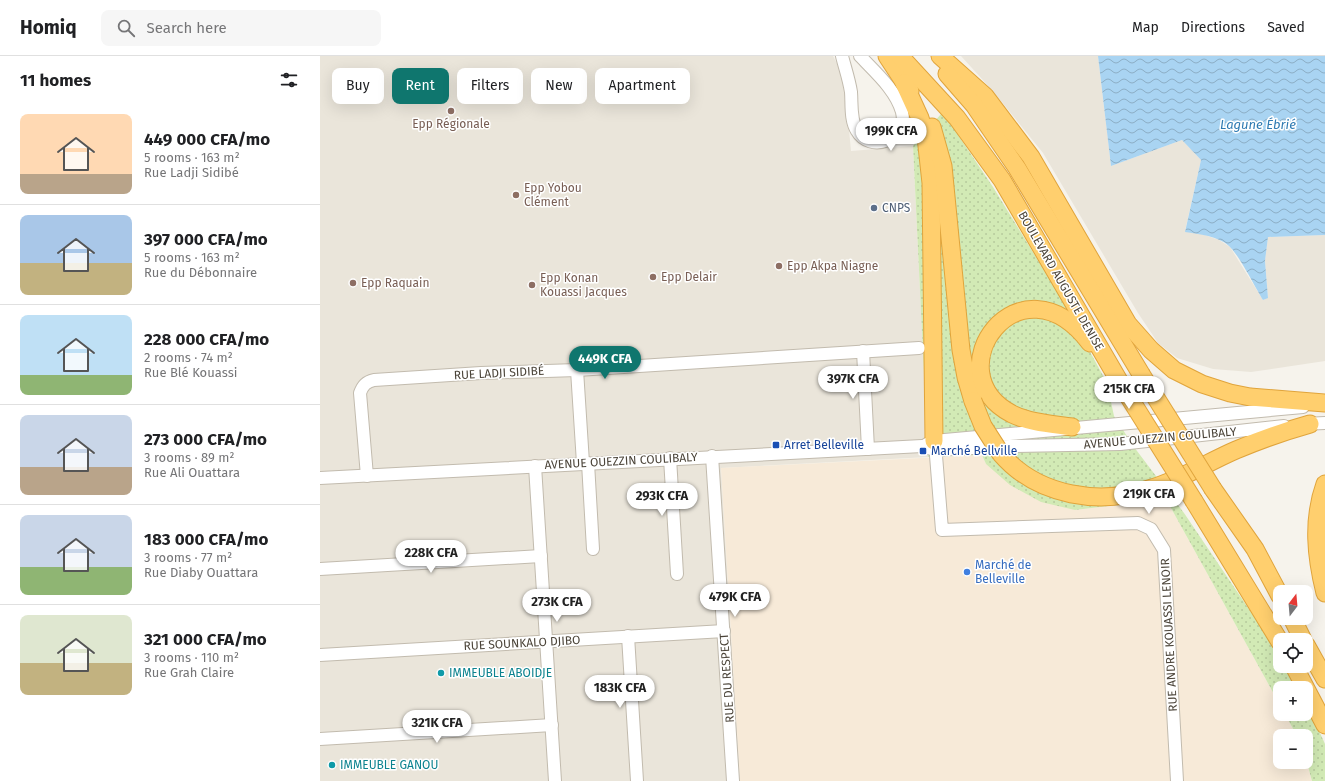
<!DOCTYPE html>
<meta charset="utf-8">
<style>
body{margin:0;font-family:"Fira Sans",sans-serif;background:#f6f6f6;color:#202124;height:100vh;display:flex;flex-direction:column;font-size:15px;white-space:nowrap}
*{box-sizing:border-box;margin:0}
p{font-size:13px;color:#757577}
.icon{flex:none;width:22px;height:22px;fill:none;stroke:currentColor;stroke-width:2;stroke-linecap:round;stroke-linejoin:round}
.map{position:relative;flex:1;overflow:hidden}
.panel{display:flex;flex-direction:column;background:#fff;width:320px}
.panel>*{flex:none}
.banner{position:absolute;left:12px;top:12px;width:380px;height:36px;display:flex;gap:8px}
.needle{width:26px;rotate:16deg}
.fabs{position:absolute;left:953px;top:529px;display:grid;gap:8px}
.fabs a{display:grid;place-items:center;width:40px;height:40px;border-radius:8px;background:#fff;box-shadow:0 4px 16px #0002;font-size:20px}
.price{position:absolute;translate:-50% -34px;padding:0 9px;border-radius:14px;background:#fff;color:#222;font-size:13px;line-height:26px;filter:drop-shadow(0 1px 2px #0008)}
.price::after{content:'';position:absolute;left:50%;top:24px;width:12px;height:9px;margin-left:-6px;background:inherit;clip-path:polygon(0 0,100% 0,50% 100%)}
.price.current{background:#0f766e;color:#fff}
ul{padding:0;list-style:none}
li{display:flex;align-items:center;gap:12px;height:100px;padding:0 20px}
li+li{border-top:1px solid #e0e0e0}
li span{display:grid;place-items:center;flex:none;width:112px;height:80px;border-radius:8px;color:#555}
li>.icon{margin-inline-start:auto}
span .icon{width:48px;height:48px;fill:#fffc;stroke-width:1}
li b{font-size:17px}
h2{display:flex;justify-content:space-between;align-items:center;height:48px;padding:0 20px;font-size:17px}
.chip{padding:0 14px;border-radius:8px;background:#fff;box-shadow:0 4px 16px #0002;font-size:14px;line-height:36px}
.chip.current{background:#0f766e;color:#fff}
header{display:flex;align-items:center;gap:24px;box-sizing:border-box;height:56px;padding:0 20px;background:#fff;border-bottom:1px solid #e0e0e0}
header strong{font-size:19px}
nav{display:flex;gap:22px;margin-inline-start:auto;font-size:14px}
.search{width:280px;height:36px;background:#f6f6f6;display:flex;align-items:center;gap:10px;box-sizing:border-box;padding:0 14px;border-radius:8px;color:#757577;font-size:15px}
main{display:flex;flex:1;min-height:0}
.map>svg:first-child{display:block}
.residential{fill:#eae5da}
.commercial{fill:#f7ead8}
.grass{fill:url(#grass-dots)}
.water{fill:url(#water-waves)}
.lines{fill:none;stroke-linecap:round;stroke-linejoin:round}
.minor-casing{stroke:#c2bbae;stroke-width:14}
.highway-casing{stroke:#e0a43c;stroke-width:19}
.minor{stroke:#fff;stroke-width:12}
.highway{stroke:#ffcf6e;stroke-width:17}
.highway-bridge-casing{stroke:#e0a43c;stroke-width:19;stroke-linecap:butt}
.highway-bridge{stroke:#ffcf6e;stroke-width:17}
.education-dot{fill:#8d6e63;stroke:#fff;stroke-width:1.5}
.service-dot{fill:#5c6f8a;stroke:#fff;stroke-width:1.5}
.transit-dot{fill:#1a4fb4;stroke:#fff;stroke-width:1.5}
.shop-dot{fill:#3f7fe0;stroke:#fff;stroke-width:1.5}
.culture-dot{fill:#0f9aa8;stroke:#fff;stroke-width:1.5}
.labels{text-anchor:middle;stroke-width:3;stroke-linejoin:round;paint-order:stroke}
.education-label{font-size:12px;fill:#785e54;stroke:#fff;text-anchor:start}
.service-label{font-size:12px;fill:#4e5e75;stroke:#fff;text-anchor:start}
.street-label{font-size:12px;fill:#4b4439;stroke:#fff}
.transit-label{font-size:12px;fill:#164399;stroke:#fff;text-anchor:start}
.shop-label{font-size:12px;fill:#366cbe;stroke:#fff;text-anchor:start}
.culture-label{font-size:12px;fill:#0d838f;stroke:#fff;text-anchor:start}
.water-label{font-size:13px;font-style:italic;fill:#2e7ab2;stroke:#fff}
</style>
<header>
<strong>Homiq</strong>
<div class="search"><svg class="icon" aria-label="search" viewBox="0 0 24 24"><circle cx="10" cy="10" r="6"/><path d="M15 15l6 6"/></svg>Search here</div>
<nav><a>Map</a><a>Directions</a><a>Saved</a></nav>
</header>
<main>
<section class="panel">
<h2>11 homes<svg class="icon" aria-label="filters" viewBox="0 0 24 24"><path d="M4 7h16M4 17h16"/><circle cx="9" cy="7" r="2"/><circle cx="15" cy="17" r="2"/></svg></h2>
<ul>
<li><span style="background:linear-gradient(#ffd9b3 75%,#b9a48a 0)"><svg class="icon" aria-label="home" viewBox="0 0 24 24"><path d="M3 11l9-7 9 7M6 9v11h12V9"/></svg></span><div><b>449 000 CFA/mo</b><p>5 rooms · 163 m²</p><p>Rue Ladji Sidibé</p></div></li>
<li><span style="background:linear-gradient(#a9c7e8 60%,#c2b280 0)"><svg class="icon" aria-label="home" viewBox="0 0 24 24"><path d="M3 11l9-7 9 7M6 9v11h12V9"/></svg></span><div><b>397 000 CFA/mo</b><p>5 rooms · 163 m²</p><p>Rue du Débonnaire</p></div></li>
<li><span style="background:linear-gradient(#bfe0f5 75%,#8fb573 0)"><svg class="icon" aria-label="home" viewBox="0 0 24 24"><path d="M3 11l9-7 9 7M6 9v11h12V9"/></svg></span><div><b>228 000 CFA/mo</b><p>2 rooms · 74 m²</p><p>Rue Blé Kouassi</p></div></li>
<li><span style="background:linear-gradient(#c9d6e8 65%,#b9a48a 0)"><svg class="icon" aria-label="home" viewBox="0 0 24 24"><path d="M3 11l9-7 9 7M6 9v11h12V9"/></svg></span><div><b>273 000 CFA/mo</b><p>3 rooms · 89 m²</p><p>Rue Ali Ouattara</p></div></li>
<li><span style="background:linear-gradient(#c9d6e8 65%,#8fb573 0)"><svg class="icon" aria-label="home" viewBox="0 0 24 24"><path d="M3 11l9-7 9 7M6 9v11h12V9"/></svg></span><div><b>183 000 CFA/mo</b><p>3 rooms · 77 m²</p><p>Rue Diaby Ouattara</p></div></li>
<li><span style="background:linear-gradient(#dfe7d0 60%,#c2b280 0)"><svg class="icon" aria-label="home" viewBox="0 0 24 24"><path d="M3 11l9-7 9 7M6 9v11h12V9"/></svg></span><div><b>321 000 CFA/mo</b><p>3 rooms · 110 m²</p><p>Rue Grah Claire</p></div></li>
</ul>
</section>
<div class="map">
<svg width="1005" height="725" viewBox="0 0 1005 725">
<defs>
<pattern id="grass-dots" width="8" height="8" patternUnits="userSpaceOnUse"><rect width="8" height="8" fill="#d2eab5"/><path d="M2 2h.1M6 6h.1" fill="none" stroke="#b6ca9c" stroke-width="1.8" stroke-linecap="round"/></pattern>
<pattern id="water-waves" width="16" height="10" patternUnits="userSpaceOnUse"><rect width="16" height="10" fill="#a9d4f2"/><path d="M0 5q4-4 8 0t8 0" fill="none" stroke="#8caec5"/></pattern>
</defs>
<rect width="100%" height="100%" fill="#f6f3ec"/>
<g class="residential">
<polygon points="0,0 513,0 524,21 531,95 593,90 608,401 401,412 420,725 0,725"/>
<polygon points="641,0 778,0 791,110 862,84 881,104 865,175 882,178 899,184 910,191 943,244 948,242 945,205 948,181 1005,179 1005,305 931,316 893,313 857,302 838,287 818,257 723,97 672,34"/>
</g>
<polygon class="commercial" points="662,399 666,408 755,454 846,443 960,649 960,658 965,658 977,680 960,680 960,706 986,706 986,703 992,725 420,725 401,412"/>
<g class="grass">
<polygon points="621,58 632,70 673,131 738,237 787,327 794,360 814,391 864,457 960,599 960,610 967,610 979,632 960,632 960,649 846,443 755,454 721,446 690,429 666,408 662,399 608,401 593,90"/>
<polygon points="986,646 1005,688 1005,725 992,725 986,703 986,680 977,680 965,658 986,658"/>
</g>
<path class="water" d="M 778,0 L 1005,0 L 1005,179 L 948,181 L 945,205 L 948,242 L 943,244 C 935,231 919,199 909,190 C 898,180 879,178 865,176 L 881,104 L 862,84 L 791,110 Z"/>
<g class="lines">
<defs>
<g id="minor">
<path d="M 522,0 C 525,12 529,23 531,36 C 532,48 530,64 537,75 C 549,97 589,85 582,56 C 576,34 555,16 540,0"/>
<polyline points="543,295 548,393"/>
<polyline points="257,314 263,407"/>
<polyline points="983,368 1005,367"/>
<polyline points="615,387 622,474 818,467 831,473 844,494 857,725"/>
<polyline points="607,388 614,385 983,351"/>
<polyline points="392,400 413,725"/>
<polyline points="350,402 357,518"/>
<polyline points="268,407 273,493"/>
<polyline points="215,410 235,725"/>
<path d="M 47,420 L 40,337 C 43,329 46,326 54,324 L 161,317 L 257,314 L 599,292"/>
<polyline points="0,422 602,390 615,394 690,390 800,388 964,370"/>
<polyline points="0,513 221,500"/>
<polyline points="308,580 317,725"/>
<polyline points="0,599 404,575"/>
<polyline points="0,683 232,669"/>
</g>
<g id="highway">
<polyline points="567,0 590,35"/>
<polyline points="580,0 637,62 682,124 802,330"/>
<polyline points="620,0 665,40 711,101 808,268 831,294 854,314 882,328 910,337 930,341 1005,347"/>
<polyline points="627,18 654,49 697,112 821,318"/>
<polyline points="584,27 600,62 606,81 611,127 614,385"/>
<polyline points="612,71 623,110 641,294 646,321 653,345"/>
<path d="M 752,371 C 732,368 711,367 692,358 C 612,316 700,195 770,287"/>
<path d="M 681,398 C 718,441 781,450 832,432 C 862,423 888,406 916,394 C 940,384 965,375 990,368"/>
<path d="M 1005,428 C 992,464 996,501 1005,537"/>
<polyline points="893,433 935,493 960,540"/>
<polyline points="874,445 960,586"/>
<polyline points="972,562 983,584"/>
<polyline points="986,589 1005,623"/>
<polyline points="974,610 1005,669"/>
</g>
</defs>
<use href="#minor" class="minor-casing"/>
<use href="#highway" class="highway-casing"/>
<use href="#minor" class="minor"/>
<use href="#highway" class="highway"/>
<defs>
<g id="highway-bridge">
<polyline points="821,318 893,433"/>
<polyline points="802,330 874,445"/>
<polyline points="653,345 663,370 681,398"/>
</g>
</defs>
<use href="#highway-bridge" class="highway-bridge-casing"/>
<use href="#highway-bridge" class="highway-bridge"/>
</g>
<g class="education-dot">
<circle cx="131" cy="55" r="4"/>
<circle cx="196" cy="139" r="4"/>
<circle cx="459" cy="210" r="4"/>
<circle cx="333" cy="221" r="4"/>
<circle cx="33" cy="227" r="4"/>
<circle cx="212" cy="229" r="4"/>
</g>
<circle class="service-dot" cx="554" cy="152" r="4"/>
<g class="transit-dot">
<rect x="452" y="385" width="8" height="8" rx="2"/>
<rect x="599" y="391" width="8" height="8" rx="2"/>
</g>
<circle class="shop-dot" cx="647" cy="516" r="4"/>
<g class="culture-dot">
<circle cx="121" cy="617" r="4"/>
<circle cx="12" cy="709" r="4"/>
</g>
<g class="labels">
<g class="education-label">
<text x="131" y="72" text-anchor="middle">Epp Régionale</text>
<text x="204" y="136">Epp Yobou<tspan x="204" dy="14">Clément</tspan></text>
<text x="467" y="214">Epp Akpa Niagne</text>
<text x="341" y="225">Epp Delair</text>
<text x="220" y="226">Epp Konan<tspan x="220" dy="14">Kouassi Jacques</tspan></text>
<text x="41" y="231">Epp Raquain</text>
</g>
<g class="service-label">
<text x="562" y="156">CNPS</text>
</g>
<g class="street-label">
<text transform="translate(741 225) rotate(60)" y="4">BOULEVARD AUGUSTE DENISE</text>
<text transform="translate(179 317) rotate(-3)" y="4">RUE LADJI SIDIBÉ</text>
<text transform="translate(840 382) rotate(-5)" y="4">AVENUE OUEZZIN COULIBALY</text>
<text transform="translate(301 405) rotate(-3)" y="4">AVENUE OUEZZIN COULIBALY</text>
<text transform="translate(849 579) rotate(-93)" y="4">RUE ANDRE KOUASSI LENOIR</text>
<text transform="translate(202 587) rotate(-3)" y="4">RUE SOUNKALO DJIBO</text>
<text transform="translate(407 622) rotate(-94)" y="4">RUE DU RESPECT</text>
</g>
<g class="transit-label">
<text x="464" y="393">Arret Belleville</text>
<text x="611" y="399">Marché Bellville</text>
</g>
<g class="shop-label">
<text x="655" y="513">Marché de<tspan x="655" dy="14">Belleville</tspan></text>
</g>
<g class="culture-label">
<text x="129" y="621">IMMEUBLE ABOIDJE</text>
<text x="20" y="713">IMMEUBLE GANOU</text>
</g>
<g class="water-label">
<text x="938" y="73">Lagune Ébrié</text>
</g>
</g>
</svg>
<div class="fabs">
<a><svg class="needle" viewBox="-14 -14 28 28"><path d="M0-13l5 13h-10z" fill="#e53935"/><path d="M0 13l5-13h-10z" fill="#757577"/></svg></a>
<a><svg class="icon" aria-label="locate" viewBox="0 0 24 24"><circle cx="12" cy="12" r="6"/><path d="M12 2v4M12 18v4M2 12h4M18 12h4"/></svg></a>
<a>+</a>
<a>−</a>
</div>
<b class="price" style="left:571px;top:96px">199K CFA</b>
<b class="price current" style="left:285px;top:324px">449K CFA</b>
<b class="price" style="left:533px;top:344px">397K CFA</b>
<b class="price" style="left:809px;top:354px">215K CFA</b>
<b class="price" style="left:829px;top:459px">219K CFA</b>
<b class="price" style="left:342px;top:461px">293K CFA</b>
<b class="price" style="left:111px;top:518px">228K CFA</b>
<b class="price" style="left:415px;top:562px">479K CFA</b>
<b class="price" style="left:237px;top:567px">273K CFA</b>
<b class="price" style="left:300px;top:653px">183K CFA</b>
<b class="price" style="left:117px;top:688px">321K CFA</b>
<div class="banner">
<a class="chip">Buy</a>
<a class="chip current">Rent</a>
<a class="chip">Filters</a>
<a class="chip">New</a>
<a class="chip">Apartment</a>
</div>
</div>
</main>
